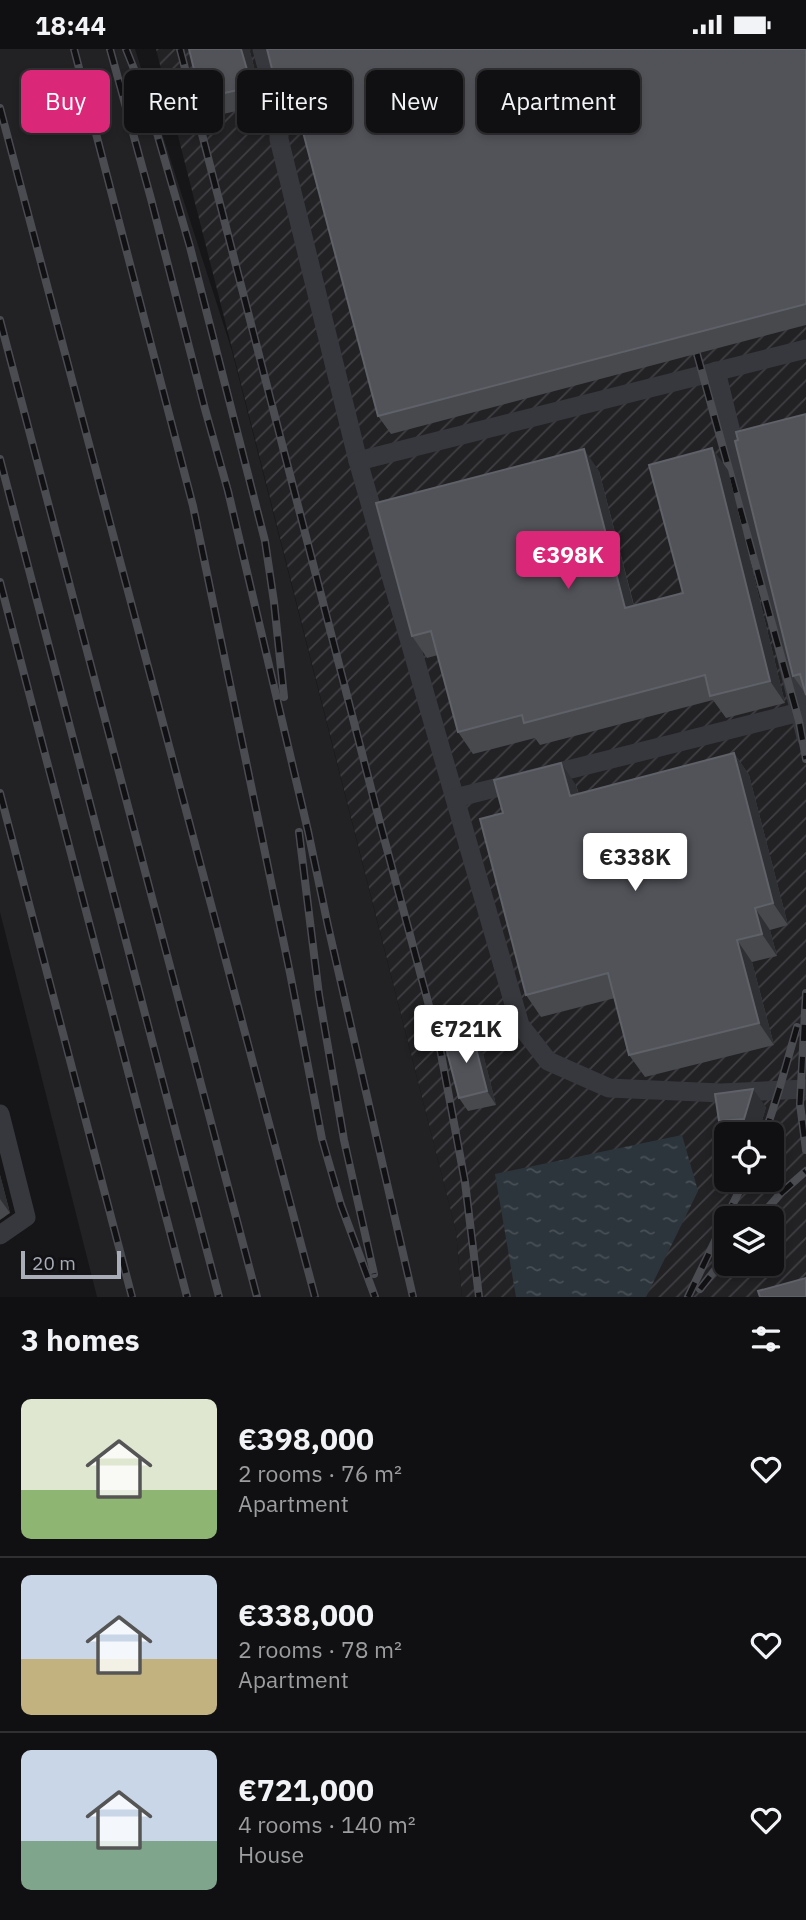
<!DOCTYPE html>
<meta charset="utf-8">
<style>
body{margin:0;font-family:"IBM Plex Sans",sans-serif;background:#19191b;color:#f1f3f6;height:100vh;display:flex;flex-direction:column;font-size:26px;white-space:nowrap}
*{box-sizing:border-box;margin:0}
p{font-size:23px;color:#9c9d9f}
.icon{flex:none;width:38px;height:38px;fill:none;stroke:currentColor;stroke-width:2;stroke-linecap:round;stroke-linejoin:round}
.map{position:relative;height:1248px;overflow:hidden}
.details{display:flex;flex-direction:column;background:#101012;flex:1}
.details>*{flex:none}
.top-card{position:absolute;left:21px;top:21px;width:765px;height:63px;display:flex;gap:14px}
.fabs{position:absolute;left:714px;top:1073px;display:grid;gap:14px}
.fabs a{display:grid;place-items:center;width:70px;height:70px;border-radius:10px;background:#101012;box-shadow:0 4px 10px #0003,0 0 0 2px #303032;font-size:35px}
.scale{position:absolute;left:21px;bottom:18px;width:100px;box-sizing:border-box;padding-left:7px;border:4px solid #a8adb8;border-top:0;font-size:19px;line-height:24px;white-space:nowrap;color:#a8adb8;-webkit-text-stroke:5px #111113;paint-order:stroke}
.price{position:absolute;translate:-50% -60px;padding:0 16px;border-radius:7px;background:#fff;color:#222;font-size:23px;line-height:46px;filter:drop-shadow(0 2px 4px #0008)}
.price::after{content:'';position:absolute;left:50%;top:42px;width:21px;height:16px;margin-left:-10px;background:inherit;clip-path:polygon(0 0,100% 0,50% 100%)}
.price.selected{background:#db2777;color:#fff}
ul{padding:0;list-style:none}
li{display:flex;align-items:center;gap:21px;height:175px;padding:0 21px}
li+li{border-top:2px solid #303032}
li span{display:grid;place-items:center;flex:none;width:196px;height:140px;border-radius:10px;color:#555}
li>.icon{margin-inline-start:auto}
span .icon{width:84px;height:84px;fill:#fffc;stroke-width:1}
li b{font-size:30px}
h2{display:flex;justify-content:space-between;align-items:center;height:84px;padding:0 21px;font-size:30px}
.tag{padding:0 24px;border-radius:10px;background:#101012;box-shadow:0 4px 10px #0003,0 0 0 2px #303032;font-size:24px;line-height:63px}
.tag.selected{background:#db2777;color:#fff}
.status{display:flex;justify-content:space-between;align-items:center;height:49px;padding:0 35px;background:#101012;direction:ltr}
.status svg{height:19px;fill:currentColor}
.map>svg:first-child{display:block}
.built{fill:#222225}
.industrial{fill:url(#industrial-furrows);fill-rule:evenodd}
.water{fill:url(#water-ripples)}
.lines{fill:none;stroke-linecap:round;stroke-linejoin:round}
.service{stroke:#37383d;stroke-width:19}
.rail-casing{stroke:#4a4c52;stroke-width:8}
.rail{stroke:#111113;stroke-width:5;stroke-dasharray:16;stroke-linecap:butt}
.wall{fill:#47494d}
.shaded-wall{fill:#2f3033}
.building{fill:#525359;stroke:#5f6168;stroke-width:2}
</style>
<div class="status"><b>18:44</b><svg viewBox="0 0 49 12"><path d="M0 12V9h3v3zM5 12V6h3v6zM10 12V3h3v9zM15 12V0h3v12zM26 1h20v11H26zM47 4h2v5h-2z"/></svg></div>
<div class="map">
<svg width="806" height="1248" viewBox="0 0 806 1248">
<defs>
<pattern id="industrial-furrows" width="10" height="10" patternUnits="userSpaceOnUse" patternTransform="scale(1.75)"><rect width="10" height="10" fill="#222225"/><path d="M-1 1l2-2M0 10L10 0M9 11l2-2" fill="none" stroke="#3f3f43"/></pattern>
<pattern id="water-ripples" width="26" height="14" patternUnits="userSpaceOnUse" patternTransform="scale(1.75)"><rect width="26" height="14" fill="#2c353c"/><path d="M2 4q2-2 4 0t4 0M15 11q2-2 4 0t4 0" fill="none" stroke="#485056"/></pattern>
</defs>
<rect width="100%" height="100%" fill="#161618"/>
<polygon class="built" points="0,0 135,0 232,302 456,1182 462,1248 97,1248 0,863"/>
<path class="industrial" d="M 156,0 L 806,0 L 806,1248 L 462,1248 L 456,1182 ZM 726,1085 L 772,1085 L 772,1130 L 726,1130 ZM 726,1169 L 772,1169 L 772,1214 L 726,1214 Z"/>
<polygon class="water" points="682,1086 698,1142 646,1248 516,1248 495,1125"/>
<g class="lines">
<g class="service">
<polyline points="262,0 279,63 279,90 358,412 520,976 548,1012 609,1039 721,1044 806,1040"/>
<polyline points="716,322 806,688"/>
<polyline points="358,412 806,300"/>
<polyline points="455,749 800,663"/>
<polyline points="0,1065 26,1168 0,1186"/>
</g>
<defs>
<g id="rail">
<polyline points="74,0 193,457 290,924 322,1090 341,1156 375,1248"/>
<polyline points="110,0 151,150 205,360 228,442 308,782 328,877 413,1248"/>
<polyline points="126,0 150,60 190,198 265,492 274,553 284,648"/>
<polyline points="180,0 380,774 439,994 465,1133 479,1248"/>
<polyline points="0,59 315,1248"/>
<polyline points="0,271 257,1248"/>
<polyline points="697,305 799,672 806,710"/>
<polyline points="0,410 219,1248"/>
<polyline points="0,533 187,1248"/>
<polyline points="0,744 132,1248"/>
<polyline points="299,783 319,946 344,1091 374,1225"/>
<polyline points="806,944 800,1055 806,1101"/>
<polyline points="765,1085 779,1041 797,978"/>
<polyline points="726,1169 745,1130"/>
<polyline points="759,1169 781,1144 806,1122"/>
<polyline points="700,1240 726,1207"/>
<polyline points="688,1248 726,1169"/>
</g>
</defs>
<use href="#rail" class="rail-casing"/>
<use href="#rail" class="rail"/>
</g>
<g class="wall">
<polygon points="267,0 806,0 806,276 391,385 378,367 294,50 288,51 275,32"/>
<polygon points="250,3 264,56 214,67 201,49"/>
<polygon points="806,365 805,644 793,627"/>
<polygon points="728,421 785,654 726,669 713,651 540,696 535,689 473,705 458,683 438,606 427,609 412,587 599,422 634,556 683,544"/>
<polygon points="734,704 749,726 788,876 770,881 777,907 752,913 774,996 645,1028 629,1006 615,949 541,968 526,946 576,736 579,745"/>
<polygon points="481,997 496,1056 468,1062 459,1049"/>
<polygon points="766,1058 758,1085 728,1085 719,1072"/>
<polygon points="0,1126 10,1164 0,1171"/>
</g>
<g class="shaded-wall">
<polygon points="241,0 251,0 250,3 264,56 252,38"/>
<polygon points="712,399 728,421 785,654 770,632"/>
<polygon points="584,400 599,422 640,581 625,559"/>
<polygon points="734,704 749,726 788,876 773,854"/>
<polygon points="561,714 576,736 585,769 570,747"/>
<polygon points="755,859 770,881 777,907 762,885"/>
<polygon points="737,891 752,913 774,996 759,974"/>
<polygon points="472,984 481,997 496,1056 487,1042"/>
<polygon points="753,1040 766,1058 758,1085 754,1085 744,1070"/>
<polygon points="0,1126 10,1164 0,1150"/>
</g>
<g class="building">
<polygon points="189,0 241,0 252,38 201,49"/>
<polygon points="267,0 806,0 806,255 378,367 289,30 275,32"/>
<polygon points="806,365 806,646 800,625 793,627 735,392 738,391 736,383"/>
<polygon points="712,399 770,632 710,647 705,626 524,674 522,666 458,683 431,582 412,587 376,454 584,400 625,559 683,544 649,416"/>
<polygon points="734,704 773,854 755,859 762,885 737,891 759,974 629,1006 608,924 526,946 480,770 503,764 494,731 561,714 570,747"/>
<polygon points="472,984 487,1042 459,1049 444,991"/>
<polygon points="753,1040 744,1070 719,1072 715,1045"/>
<polygon points="806,1229 806,1248 760,1248 758,1242"/>
</g>
</svg>
<div class="fabs">
<a><svg class="icon" aria-label="locate" viewBox="0 0 24 24"><circle cx="12" cy="12" r="6"/><path d="M12 2v4M12 18v4M2 12h4M18 12h4"/></svg></a>
<a><svg class="icon" aria-label="layers" viewBox="0 0 24 24"><path d="M12 4l9 5-9 5-9-5zM3 14l9 5 9-5"/></svg></a>
</div>
<div class="scale">20 m</div>
<b class="price selected" style="left:568px;top:542px">€398K</b>
<b class="price" style="left:635px;top:844px">€338K</b>
<b class="price" style="left:466px;top:1016px">€721K</b>
<div class="top-card">
<a class="tag selected">Buy</a>
<a class="tag">Rent</a>
<a class="tag">Filters</a>
<a class="tag">New</a>
<a class="tag">Apartment</a>
</div>
</div>
<section class="details">
<h2>3 homes<svg class="icon" aria-label="filters" viewBox="0 0 24 24"><path d="M4 7h16M4 17h16"/><circle cx="9" cy="7" r="2"/><circle cx="15" cy="17" r="2"/></svg></h2>
<ul>
<li><span style="background:linear-gradient(#dfe7d0 65%,#8fb573 0)"><svg class="icon" aria-label="home" viewBox="0 0 24 24"><path d="M3 11l9-7 9 7M6 9v11h12V9"/></svg></span><div><b>€398,000</b><p>2 rooms · 76 m²</p><p>Apartment</p></div><svg class="icon" aria-label="heart" viewBox="0 0 24 24"><path d="M12 20l-8-8c-3-5 5-10 8-4 3-6 11-1 8 4z"/></svg></li>
<li><span style="background:linear-gradient(#c9d6e8 60%,#c2b280 0)"><svg class="icon" aria-label="home" viewBox="0 0 24 24"><path d="M3 11l9-7 9 7M6 9v11h12V9"/></svg></span><div><b>€338,000</b><p>2 rooms · 78 m²</p><p>Apartment</p></div><svg class="icon" aria-label="heart" viewBox="0 0 24 24"><path d="M12 20l-8-8c-3-5 5-10 8-4 3-6 11-1 8 4z"/></svg></li>
<li><span style="background:linear-gradient(#c9d6e8 65%,#7fa58c 0)"><svg class="icon" aria-label="home" viewBox="0 0 24 24"><path d="M3 11l9-7 9 7M6 9v11h12V9"/></svg></span><div><b>€721,000</b><p>4 rooms · 140 m²</p><p>House</p></div><svg class="icon" aria-label="heart" viewBox="0 0 24 24"><path d="M12 20l-8-8c-3-5 5-10 8-4 3-6 11-1 8 4z"/></svg></li>
</ul>
</section>
